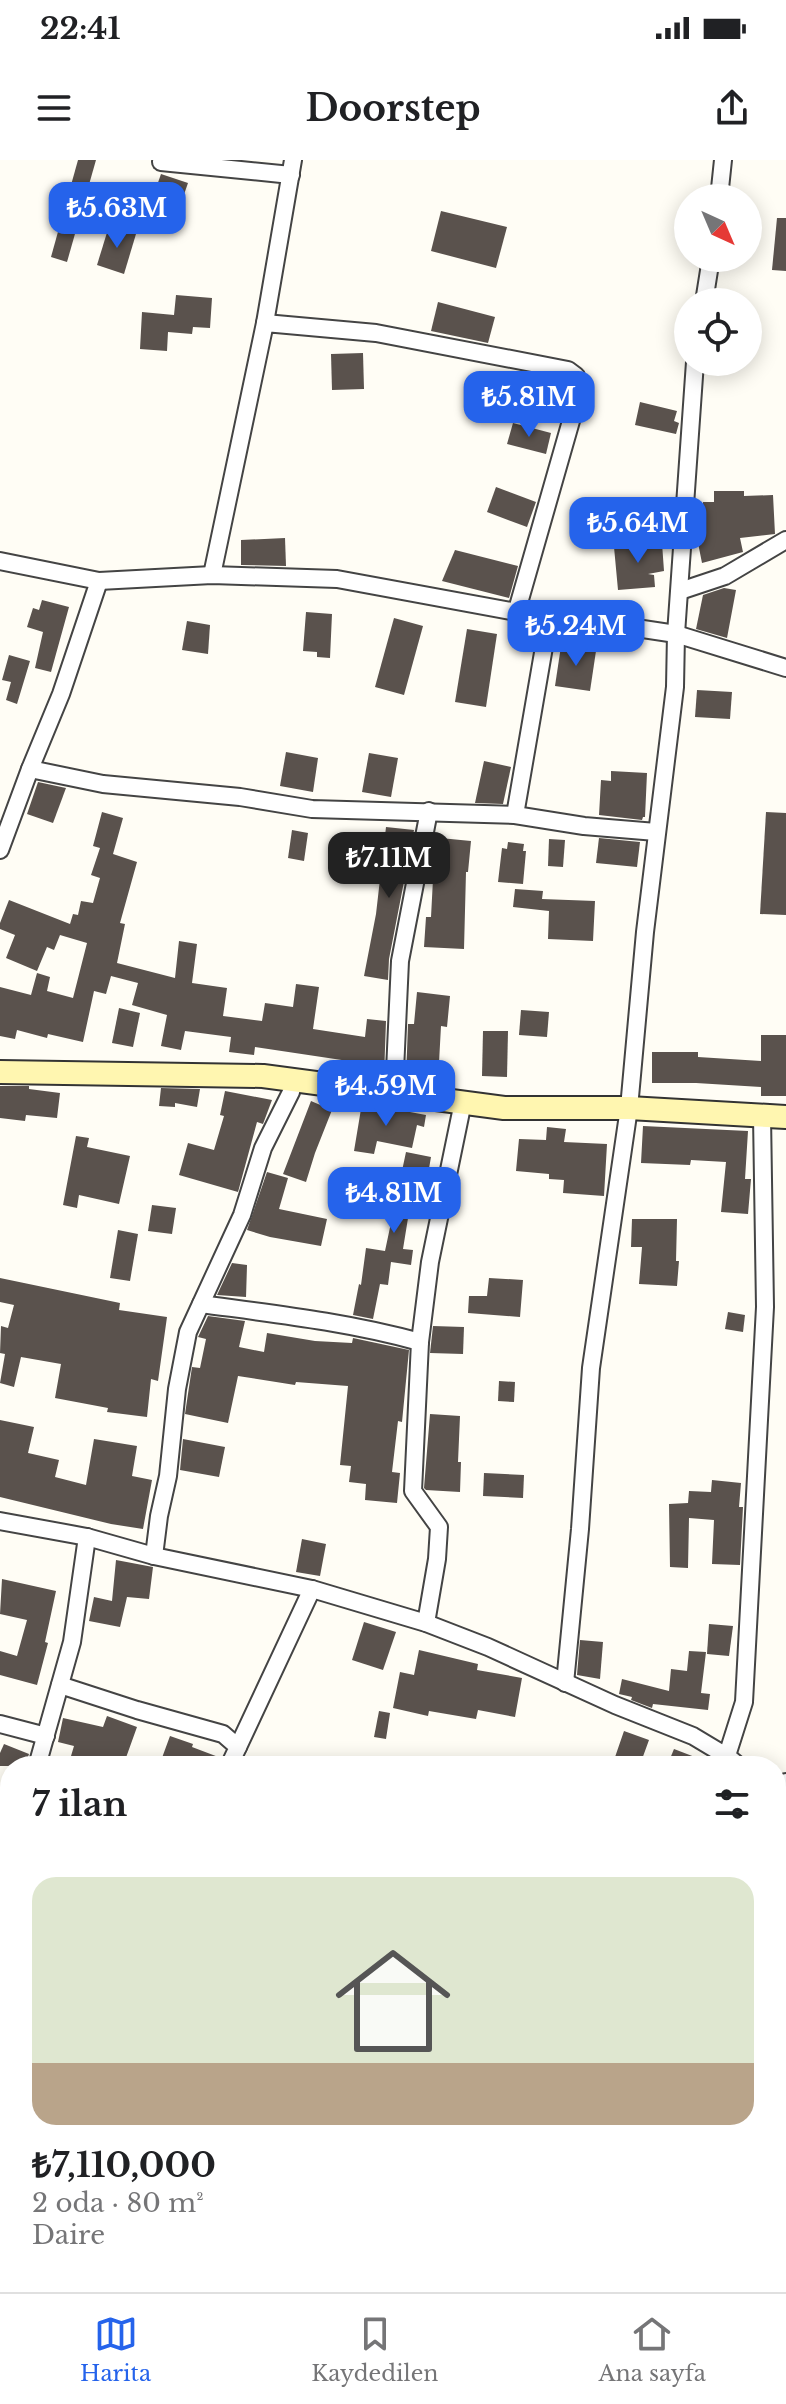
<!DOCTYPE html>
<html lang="tr">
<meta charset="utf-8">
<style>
body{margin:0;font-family:"Libre Baskerville",serif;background:#f6f6f6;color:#202124;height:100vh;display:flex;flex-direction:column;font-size:30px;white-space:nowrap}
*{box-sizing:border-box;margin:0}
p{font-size:26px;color:#757577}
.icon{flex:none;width:44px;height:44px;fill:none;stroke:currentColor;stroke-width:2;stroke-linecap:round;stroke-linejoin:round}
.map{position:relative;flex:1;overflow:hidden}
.details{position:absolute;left:0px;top:1596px;width:786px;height:536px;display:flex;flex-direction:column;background:#fff;border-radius:32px 32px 0 0;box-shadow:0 4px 20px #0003}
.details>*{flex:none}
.needle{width:52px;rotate:136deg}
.fabs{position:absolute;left:674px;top:24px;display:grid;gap:16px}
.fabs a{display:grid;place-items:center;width:88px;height:88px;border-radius:50%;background:#fff;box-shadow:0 4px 20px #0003;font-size:40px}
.price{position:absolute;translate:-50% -68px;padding:0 18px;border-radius:16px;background:#2563eb;color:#fff;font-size:26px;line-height:52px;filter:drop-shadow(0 2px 4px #0008)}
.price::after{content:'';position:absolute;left:50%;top:48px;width:24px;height:18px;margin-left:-12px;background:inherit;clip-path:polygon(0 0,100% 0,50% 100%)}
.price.active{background:#222;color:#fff}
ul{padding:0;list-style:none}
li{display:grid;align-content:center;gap:16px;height:424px;padding:0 32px}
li+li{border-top:2px solid #e0e0e0}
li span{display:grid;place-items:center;height:248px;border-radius:24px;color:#555}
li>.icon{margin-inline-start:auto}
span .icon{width:144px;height:144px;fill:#fffc;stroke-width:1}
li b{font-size:34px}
h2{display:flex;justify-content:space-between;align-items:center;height:96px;padding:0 32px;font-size:34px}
.status{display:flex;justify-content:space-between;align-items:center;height:56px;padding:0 40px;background:#fff;direction:ltr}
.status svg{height:22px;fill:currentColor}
header{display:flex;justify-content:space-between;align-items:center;height:104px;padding:0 32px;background:#fff;font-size:36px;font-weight:700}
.dock{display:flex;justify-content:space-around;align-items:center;height:112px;border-top:2px solid #e0e0e0;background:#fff;font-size:22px;color:#757577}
.dock a{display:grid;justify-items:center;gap:4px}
.dock .active{color:#2563eb}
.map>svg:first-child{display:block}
.building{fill:#5a524d}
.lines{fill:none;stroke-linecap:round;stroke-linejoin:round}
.minor-casing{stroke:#444;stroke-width:20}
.secondary-casing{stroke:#333;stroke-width:26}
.path{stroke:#333;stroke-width:3;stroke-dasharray:8 4;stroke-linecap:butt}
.minor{stroke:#fff;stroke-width:16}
.secondary{stroke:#fff6b0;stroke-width:22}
</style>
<div class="status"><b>22:41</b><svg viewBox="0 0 49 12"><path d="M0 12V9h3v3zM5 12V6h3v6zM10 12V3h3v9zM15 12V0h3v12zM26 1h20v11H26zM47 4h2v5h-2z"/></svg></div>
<header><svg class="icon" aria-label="menu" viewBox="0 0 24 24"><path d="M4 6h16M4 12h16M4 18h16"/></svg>Doorstep<svg class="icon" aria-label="share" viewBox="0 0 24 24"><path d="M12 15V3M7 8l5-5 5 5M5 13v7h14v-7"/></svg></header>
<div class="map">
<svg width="786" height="2132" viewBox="0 0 786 2132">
<rect width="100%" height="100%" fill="#fffdf5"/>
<g class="building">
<polygon points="78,0 96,0 67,102 51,97"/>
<polygon points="161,14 188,23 174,63 147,54"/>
<polygon points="441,51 507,67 496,108 431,91"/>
<polygon points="777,58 786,58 786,111 772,110"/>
<polygon points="109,66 136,74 124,114 97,105"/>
<polygon points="176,135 212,138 210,168 193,167 192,174 168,172 167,191 140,189 142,152 174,155"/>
<polygon points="438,142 495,157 488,183 431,171"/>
<polygon points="363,193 364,229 332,230 331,194"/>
<polygon points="640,242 677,251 674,261 679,263 676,274 635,265"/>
<polygon points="513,263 551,273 546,294 507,284"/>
<polygon points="496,327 536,342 527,367 487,352"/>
<polygon points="714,331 744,331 744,336 773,335 775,374 740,378 743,392 702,403 696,373 703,372 703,342 714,342"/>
<polygon points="285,378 286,406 241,405 241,380"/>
<polygon points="662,383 664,411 648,414 654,415 655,427 618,430 614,387"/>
<polygon points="455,390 518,406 509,438 442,421"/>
<polygon points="724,428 736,430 727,478 696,469 703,435"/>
<polygon points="42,440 69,447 51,512 35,508 43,472 27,467 33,448 39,450"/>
<polygon points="306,452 332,454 330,498 317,497 317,492 303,491"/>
<polygon points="394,458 423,466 404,535 375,527"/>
<polygon points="187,461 210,465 208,494 182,490"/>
<polygon points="467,469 497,474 486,547 455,542"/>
<polygon points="561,486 596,491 590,531 555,526"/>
<polygon points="9,495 30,501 17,544 6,540 11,522 2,520"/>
<polygon points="697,530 732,532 730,559 695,557"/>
<polygon points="286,592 318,598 313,632 280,626"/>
<polygon points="369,593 398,598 391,637 362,632"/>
<polygon points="484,601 511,607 503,644 475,643"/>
<polygon points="611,611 647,613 645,657 643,657 642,660 599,655 601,620 611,621"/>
<polygon points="38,622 66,628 53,663 27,654"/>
<polygon points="102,652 123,658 113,694 137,702 120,763 125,764 117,803 175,818 179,781 197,784 192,823 227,828 223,856 262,861 265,843 293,847 296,824 319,827 313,869 365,877 367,859 386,861 384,916 354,914 355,902 255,887 254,895 229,892 231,877 185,871 181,890 161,886 167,855 132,845 138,823 111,816 106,834 94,831 83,882 48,874 47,878 17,870 15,879 0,876 0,827 31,835 37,813 50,817 47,831 73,838 87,783 60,775 54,790 47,787 37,811 6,798 15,775 0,769 0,763 9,740 70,764 73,754 78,755 81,741 93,743 100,718 91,715 100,688 93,686"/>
<polygon points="766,652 786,653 786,755 760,754"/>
<polygon points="386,667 414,670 389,799 388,820 364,816 376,754"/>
<polygon points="292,670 308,673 304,701 288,698"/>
<polygon points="440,678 471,681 468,712 466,712 464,789 424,787 426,757 431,757 433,719 437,719"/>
<polygon points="599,678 640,682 637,707 596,703"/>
<polygon points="549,679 565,680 563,707 548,706"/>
<polygon points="508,682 524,684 523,691 526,691 523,724 498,722 502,688 507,689"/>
<polygon points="515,729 543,731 542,739 595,741 593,781 548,779 549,751 513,747"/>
<polygon points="417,832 450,836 447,867 441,866 438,921 406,919 408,864 414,864"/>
<polygon points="119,848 140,853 133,887 112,883"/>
<polygon points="521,850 549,852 547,877 519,875"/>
<polygon points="483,871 508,871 507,917 482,916"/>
<polygon points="761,875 786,875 786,936 761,936 761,927 696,923 652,923 652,892 698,892 698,897 761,901"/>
<polygon points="0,926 29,926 29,929 60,933 57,958 26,955 25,961 0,958"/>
<polygon points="161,928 200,929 197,947 175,943 175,947 159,946"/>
<polygon points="225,931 272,940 263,964 257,962 238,1032 179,1015 188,983 214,990 224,956 220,955"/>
<polygon points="311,941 332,950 315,993 306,1022 283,1014"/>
<polygon points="362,943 426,955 424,967 417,965 412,988 377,981 374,994 354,991"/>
<polygon points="643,966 748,971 745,1019 751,1019 748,1054 721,1052 726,1002 691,1000 690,1005 641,1003"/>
<polygon points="547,967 566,969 564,982 607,984 604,1036 563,1033 564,1020 549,1019 549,1014 516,1011 519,979 546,980"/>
<polygon points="76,976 89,978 87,987 130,996 119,1044 79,1035 77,1048 63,1045"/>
<polygon points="406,992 431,997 421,1055 409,1052 403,1089 413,1090 411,1105 391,1102 388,1125 380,1124 373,1159 353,1155 359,1124 361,1125 366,1088 385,1091"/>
<polygon points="267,1012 288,1018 279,1049 327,1059 321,1086 270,1077 247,1070"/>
<polygon points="152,1045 176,1048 172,1074 148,1071"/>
<polygon points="632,1059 677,1059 676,1101 679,1101 677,1126 639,1124 642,1087 631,1087"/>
<polygon points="118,1070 138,1074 130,1121 110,1118"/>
<polygon points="232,1103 247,1105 246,1137 217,1135"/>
<polygon points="0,1118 120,1143 119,1150 167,1157 158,1221 151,1219 147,1257 107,1252 108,1248 55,1238 61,1204 21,1197 14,1227 0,1223 5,1194 0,1193 1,1166 8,1168 14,1145 0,1142"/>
<polygon points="489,1118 523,1120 520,1157 468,1153 469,1136 487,1136"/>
<polygon points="728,1152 745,1155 743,1172 725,1169"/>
<polygon points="208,1156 245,1161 239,1187 264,1192 267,1173 315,1181 352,1183 353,1178 409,1190 402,1262 398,1261 392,1312 400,1313 397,1343 365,1340 366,1324 349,1322 351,1306 340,1305 348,1226 296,1222 295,1225 238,1216 228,1263 185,1254 192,1207 200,1208 206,1179 198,1177 199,1175"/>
<polygon points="433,1166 464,1167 463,1194 430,1193"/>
<polygon points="499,1221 515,1222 514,1242 498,1241"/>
<polygon points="430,1254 460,1256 458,1302 461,1302 460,1332 426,1330 424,1328"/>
<polygon points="0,1260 34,1267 28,1293 59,1300 55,1317 86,1325 94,1279 137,1286 132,1316 152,1320 143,1369 111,1364 0,1337"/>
<polygon points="183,1279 225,1287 219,1317 180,1310"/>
<polygon points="484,1313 524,1315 523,1338 483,1336"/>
<polygon points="712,1320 741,1323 739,1347 743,1347 740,1405 712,1404 714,1360 689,1358 688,1408 670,1407 669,1344 688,1343 689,1331 711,1332"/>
<polygon points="302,1379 326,1384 320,1416 296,1412"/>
<polygon points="116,1400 153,1407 149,1439 127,1437 120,1467 89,1461 94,1437 112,1441"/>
<polygon points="2,1419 56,1431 45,1482 48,1483 37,1525 0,1515 0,1491 17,1496 27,1460 0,1454"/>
<polygon points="364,1462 396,1472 383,1510 352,1500"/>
<polygon points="709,1464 733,1466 729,1496 707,1494"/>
<polygon points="580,1480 603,1482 600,1519 577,1515"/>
<polygon points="419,1490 478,1504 477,1510 522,1518 515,1557 478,1550 476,1559 429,1551 428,1556 393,1548 400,1512 414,1515"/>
<polygon points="689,1491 706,1492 701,1533 710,1534 708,1550 653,1544 652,1548 631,1540 632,1537 619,1534 622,1519 669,1531 671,1509 687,1511"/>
<polygon points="379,1551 390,1553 386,1579 374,1577"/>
<polygon points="107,1556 137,1567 123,1606 68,1606 74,1586 58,1582 63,1558 103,1567"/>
<polygon points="624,1571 649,1580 641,1602 632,1599 630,1606 614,1600"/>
<polygon points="170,1576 193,1584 192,1587 221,1598 218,1606 159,1606"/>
<polygon points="4,1584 29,1594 25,1606 0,1606 0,1593"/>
<polygon points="674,1589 713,1604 713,1606 667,1606"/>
</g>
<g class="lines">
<defs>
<g id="minor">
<polyline points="161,2 291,15"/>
<polyline points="719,38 723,0"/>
<polyline points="704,142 711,98"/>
<polyline points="265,163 293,0"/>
<polyline points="0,401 99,421 212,415 337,419 549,458 603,463 676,474 786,508"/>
<polyline points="212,415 265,163 376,173 568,210 576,216 579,233 517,450"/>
<polyline points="680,431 725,416 786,380"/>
<polyline points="30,609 103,624 240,637 312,649 515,655 584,666 656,672"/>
<polyline points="515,655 549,458"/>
<polyline points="0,690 30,609 61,534 99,421"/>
<polyline points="394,933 400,801 429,651"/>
<path d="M 201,1144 C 275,1154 348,1162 420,1182"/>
<polyline points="0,1361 87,1377 154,1396 312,1429 426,1463 488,1487 615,1545 693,1576 728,1597 739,1606"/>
<polyline points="154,1396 159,1356 168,1316 177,1229 188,1172 242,1055 263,988 291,932 294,921"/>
<polyline points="426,1463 437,1399 439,1367 413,1331 420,1182 430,1102 463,942"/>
<polyline points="565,1523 580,1369 591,1208 629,948 645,772 675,527 676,474 695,202"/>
<polyline points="60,1525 137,1550 223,1574 238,1587 229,1606"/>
<polyline points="0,1564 46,1576"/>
<polyline points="238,1587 312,1429"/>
<polyline points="724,1605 744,1542 765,1147 762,956"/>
<polyline points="37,1606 72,1482 87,1377"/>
<polyline points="776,1630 786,1622"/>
<polyline points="776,1638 786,1647"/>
<polyline points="0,1723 10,1692"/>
<polyline points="0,1943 10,1944"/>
<polyline points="0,2067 10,2068"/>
<polyline points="97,2132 98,2122"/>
<polyline points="238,2132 240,2122"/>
</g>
<polyline id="secondary" points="0,912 263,916 504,948 629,948 786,957"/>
</defs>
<use href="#minor" class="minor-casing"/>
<use href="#secondary" class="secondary-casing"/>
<polyline class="path" points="776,1905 786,1925"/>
<use href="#minor" class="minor"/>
<use href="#secondary" class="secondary"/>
</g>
</svg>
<div class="fabs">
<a><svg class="needle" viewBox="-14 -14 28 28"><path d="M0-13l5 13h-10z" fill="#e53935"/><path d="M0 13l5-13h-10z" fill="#757577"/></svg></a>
<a><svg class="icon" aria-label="locate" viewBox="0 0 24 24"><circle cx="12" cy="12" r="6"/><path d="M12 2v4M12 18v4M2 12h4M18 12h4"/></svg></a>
</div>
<b class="price" style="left:117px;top:90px">₺5.63M</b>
<b class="price" style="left:529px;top:279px">₺5.81M</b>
<b class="price" style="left:638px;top:405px">₺5.64M</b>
<b class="price" style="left:576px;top:508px">₺5.24M</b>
<b class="price active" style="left:389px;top:740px">₺7.11M</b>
<b class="price" style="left:386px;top:968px">₺4.59M</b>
<b class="price" style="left:394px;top:1075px">₺4.81M</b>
<section class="details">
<h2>7 ilan<svg class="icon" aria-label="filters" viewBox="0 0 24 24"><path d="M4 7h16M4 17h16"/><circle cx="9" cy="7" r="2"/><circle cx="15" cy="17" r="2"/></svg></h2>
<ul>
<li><span style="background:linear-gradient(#dfe7d0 75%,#b9a48a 0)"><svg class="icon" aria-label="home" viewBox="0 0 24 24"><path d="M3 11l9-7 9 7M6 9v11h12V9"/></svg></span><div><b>₺7,110,000</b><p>2 oda · 80 m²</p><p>Daire</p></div></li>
</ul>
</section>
</div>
<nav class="dock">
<a class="active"><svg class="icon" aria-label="map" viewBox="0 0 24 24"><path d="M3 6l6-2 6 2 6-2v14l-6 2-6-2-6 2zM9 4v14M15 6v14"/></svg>Harita</a>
<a><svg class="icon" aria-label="saved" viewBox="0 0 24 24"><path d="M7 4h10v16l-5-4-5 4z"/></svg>Kaydedilen</a>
<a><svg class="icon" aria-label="home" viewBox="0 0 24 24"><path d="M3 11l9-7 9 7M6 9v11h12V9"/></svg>Ana sayfa</a>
</nav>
